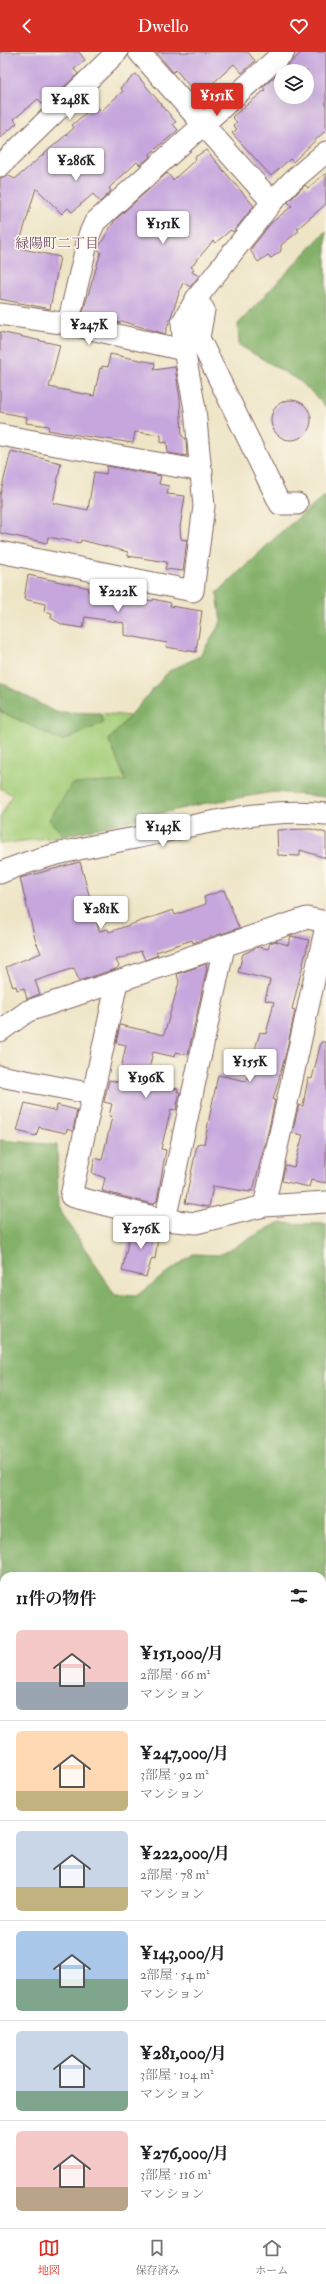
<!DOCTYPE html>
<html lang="ja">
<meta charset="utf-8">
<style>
body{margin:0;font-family:"IM FELL Double Pica","Noto Serif JP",serif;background:#f2f2f2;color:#202124;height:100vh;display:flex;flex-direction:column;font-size:15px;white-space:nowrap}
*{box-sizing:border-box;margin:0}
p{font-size:13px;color:#757577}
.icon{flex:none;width:22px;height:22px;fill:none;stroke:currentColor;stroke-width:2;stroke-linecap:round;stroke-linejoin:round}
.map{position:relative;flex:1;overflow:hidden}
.sheet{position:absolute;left:0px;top:1520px;width:326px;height:656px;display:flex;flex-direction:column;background:#fff;border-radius:12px 12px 0 0;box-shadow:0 4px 16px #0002}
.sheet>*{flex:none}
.tools{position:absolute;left:274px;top:12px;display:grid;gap:8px}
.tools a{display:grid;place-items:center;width:40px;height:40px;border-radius:50%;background:#fff;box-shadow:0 4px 16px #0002;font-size:20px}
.price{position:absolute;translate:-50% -34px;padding:0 9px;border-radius:4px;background:#fff;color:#222;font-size:13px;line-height:26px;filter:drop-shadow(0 1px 2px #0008)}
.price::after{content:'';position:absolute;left:50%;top:24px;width:12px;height:9px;margin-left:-6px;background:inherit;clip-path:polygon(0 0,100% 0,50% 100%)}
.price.on{background:#d93025;color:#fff}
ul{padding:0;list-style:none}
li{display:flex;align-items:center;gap:12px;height:100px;padding:0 16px}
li+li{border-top:1px solid #e0e0e0}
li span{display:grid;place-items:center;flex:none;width:112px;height:80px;border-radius:6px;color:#555}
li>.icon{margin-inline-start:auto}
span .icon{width:48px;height:48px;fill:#fffc;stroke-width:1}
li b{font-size:17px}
h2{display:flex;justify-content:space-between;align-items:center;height:48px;padding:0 16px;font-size:17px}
header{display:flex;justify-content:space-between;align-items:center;height:52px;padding:0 16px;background:#d93025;color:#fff;font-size:18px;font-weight:600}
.menu{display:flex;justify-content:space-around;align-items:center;height:56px;border-top:1px solid #e0e0e0;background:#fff;font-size:11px;color:#757577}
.menu a{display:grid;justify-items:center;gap:2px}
.menu .on{color:#d93025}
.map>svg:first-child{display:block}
.green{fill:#a5ce79;stroke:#787652}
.forest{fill:#84b169;stroke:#67684a}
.building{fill:#c6a6dd}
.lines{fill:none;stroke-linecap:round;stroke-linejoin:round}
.minor-casing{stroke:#836461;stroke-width:23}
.minor{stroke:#fff;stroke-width:21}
.labels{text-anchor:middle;stroke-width:3;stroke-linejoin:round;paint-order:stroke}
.neighbourhood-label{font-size:14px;fill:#754e69;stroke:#fbf7ec}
</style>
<header><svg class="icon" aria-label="back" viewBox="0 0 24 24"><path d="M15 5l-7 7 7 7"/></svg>Dwello<svg class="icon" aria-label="heart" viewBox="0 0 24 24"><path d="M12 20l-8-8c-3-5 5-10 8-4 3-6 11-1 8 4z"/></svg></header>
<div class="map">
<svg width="326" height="2176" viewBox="0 0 326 2176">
<rect width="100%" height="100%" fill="#fbf7ec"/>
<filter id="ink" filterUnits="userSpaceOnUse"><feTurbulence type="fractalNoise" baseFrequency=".025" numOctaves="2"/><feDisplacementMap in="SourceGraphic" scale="8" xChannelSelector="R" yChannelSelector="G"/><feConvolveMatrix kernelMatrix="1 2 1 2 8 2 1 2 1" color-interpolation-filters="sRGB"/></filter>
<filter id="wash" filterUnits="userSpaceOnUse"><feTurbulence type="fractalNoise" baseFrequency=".012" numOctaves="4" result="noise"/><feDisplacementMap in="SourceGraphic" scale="16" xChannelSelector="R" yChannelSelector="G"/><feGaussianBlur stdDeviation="0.9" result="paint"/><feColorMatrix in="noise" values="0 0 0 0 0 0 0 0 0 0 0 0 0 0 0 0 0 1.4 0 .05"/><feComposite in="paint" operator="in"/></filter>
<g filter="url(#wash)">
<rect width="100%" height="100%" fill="#eee5c6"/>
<g class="green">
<polygon points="0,659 62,689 103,671 100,661 130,664 109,688 126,729 49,768 64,784 0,792 0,766 12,743 0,736"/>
<polygon points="0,1973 4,1974 4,2172 113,2172 114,2176 0,2176"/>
</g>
<g class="forest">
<polygon points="326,179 326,355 301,330 239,293 238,272"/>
<polygon points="326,443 326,745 274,740 201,752 64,784 49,768 72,732 126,729 109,688 169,619 200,604 221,570 217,541 281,480"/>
<polygon points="0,630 55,660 100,661 103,671 62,689 0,659"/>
<polygon points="0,1088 57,1093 58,1155 115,1243 136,1244 193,1202 219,1203 278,1171 326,1172 326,2176 114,2176 113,2172 322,2172 322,1524 4,1524 4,1974 0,1973"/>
</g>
<g id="blocks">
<g class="building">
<polygon points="0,0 79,0 85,8 74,17 78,22 51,47 44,53 38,47 14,67 17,71 0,86"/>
<polygon points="156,0 248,0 255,9 242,21 234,12 212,32 217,37 202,49 176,18 173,20"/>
<polygon points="302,0 326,0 326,78 293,110 290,107 271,124 232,81 237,77 233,73 237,70 232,65 265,38 263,35 281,19 281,45 307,45 307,19 282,19"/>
<polygon points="136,22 176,70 173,72 178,78 150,102 151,104 140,113 137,110 109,136 111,139 100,150 93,142 72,160 68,156 62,162 36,136 18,196 60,205 50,257 0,247 0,126 7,123 15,127 74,76 72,73 95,53 101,59 123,39 120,36"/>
<polygon points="206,98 254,154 233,180 231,178 215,191 213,189 191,215 194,217 192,220 199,224 190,235 183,230 165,282 121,269 120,271 82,263 101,200 98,198 98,196 115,168 167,121 173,128 196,107 195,105"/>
<polygon points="326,121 326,152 297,177 299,179 281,193 281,199 271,206 268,203 258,210 250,198 271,171 292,154 288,150 305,133 308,136"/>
<polygon points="0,280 60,293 49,335 94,344 100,316 102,317 102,314 108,315 110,302 155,311 154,318 175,315 180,347 182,384 186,387 187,404 168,401 167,390 161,391 161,383 135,380 133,391 64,381 48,378 49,374 26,371 27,365 0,360"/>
<circle cx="291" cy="368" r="20"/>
<polygon points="11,399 61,411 53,451 88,458 94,420 106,422 107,414 161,424 159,432 169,434 167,442 185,444 180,475 181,487 187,488 183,519 165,517 167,510 128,504 128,500 81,488 80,491 48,485 47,491 0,481 0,443"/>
<polygon points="28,523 89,536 88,540 139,548 140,547 153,549 153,547 171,551 170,554 202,559 196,600 166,595 167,591 124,583 124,571 85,565 83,576 63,573 51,566 52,561 44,559 45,552 24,547"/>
<polygon points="311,777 326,781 326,806 300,798 300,804 278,803 277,778"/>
<polygon points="80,810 99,879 108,877 109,880 173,858 175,863 206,852 204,845 224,838 239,876 193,891 192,888 156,900 158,903 145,908 141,899 116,908 119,914 116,917 79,929 74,916 35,929 40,942 27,947 24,936 17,938 16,934 13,935 6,915 41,901 35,887 20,826"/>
<polygon points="291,884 309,888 292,957 295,958 286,1001 273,1048 275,1048 269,1076 253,1139 250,1138 250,1140 213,1134 209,1155 185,1151 197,1093 200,1091 204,1092 218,1023 246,1029 260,980 266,982 274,950 265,948 270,928 238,920 243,902 258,895 268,897 270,891 275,889 288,893"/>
<polygon points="206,912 207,916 188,1003 176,1000 175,1005 153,1000 146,1030 178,1037 177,1040 180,1040 176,1058 171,1057 161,1097 166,1098 157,1149 152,1152 102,1139 105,1126 92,1121 95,1106 102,1108 112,1065 109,1064 112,1052 104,1050 109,1028 118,1030 126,993 116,991 120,973 164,983 179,930 177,922"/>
<polygon points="321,990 326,990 326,1131 311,1128 309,1135 282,1129 285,1113 294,1115 303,1083 292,1081 299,1053 303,1054 308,1026 312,1027"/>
<polygon points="25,1051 56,1059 57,1053 77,1058 73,1079 67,1077 66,1081 39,1075 36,1084 17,1079"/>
<polygon points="132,1172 159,1179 155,1207 152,1206 146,1225 122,1219"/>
</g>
</g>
</g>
<g filter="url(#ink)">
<use href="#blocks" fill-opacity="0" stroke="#836461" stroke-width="1"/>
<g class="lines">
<defs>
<g id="minor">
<polyline points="139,0 272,150"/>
<polyline points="0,114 117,0"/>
<polyline points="196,247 204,258 199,286 280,452 297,452"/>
<polyline points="0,262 68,272 184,298"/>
<polyline points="68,272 89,183 95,170 284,0"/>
<polyline points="0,383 202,419"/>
<polyline points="0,500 193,539 204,454 195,357 184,298 182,271 196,247 272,150 292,129 326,100"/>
<path d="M 0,821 C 43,802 89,795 135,786 C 192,774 269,754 326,762"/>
<polyline points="117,930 71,1144 165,1168 196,1171 264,1154 326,1150"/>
<polyline points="0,979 28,959 307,866 326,870"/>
<polyline points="0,1024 93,1042"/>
<polyline points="264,1154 326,874"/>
<polyline points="165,1168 224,895"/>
<polyline points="322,1546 326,1541"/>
<polyline points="322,1640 326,1645"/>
<polyline points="322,1908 326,1906"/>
<polyline points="322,1938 326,1941"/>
</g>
</defs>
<use href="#minor" class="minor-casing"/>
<use href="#minor" class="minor"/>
</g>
</g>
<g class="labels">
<g class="neighbourhood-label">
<text x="57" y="196">緑陽町二丁目</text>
</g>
</g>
</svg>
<div class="tools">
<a><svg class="icon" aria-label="layers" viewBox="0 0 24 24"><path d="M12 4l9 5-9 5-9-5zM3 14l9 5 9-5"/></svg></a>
</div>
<b class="price on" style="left:217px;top:65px">¥151K</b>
<b class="price" style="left:70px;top:69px">¥248K</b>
<b class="price" style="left:76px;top:130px">¥286K</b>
<b class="price" style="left:163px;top:193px">¥151K</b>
<b class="price" style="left:89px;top:294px">¥247K</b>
<b class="price" style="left:118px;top:561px">¥222K</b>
<b class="price" style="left:163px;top:796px">¥143K</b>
<b class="price" style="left:101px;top:878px">¥281K</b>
<b class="price" style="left:250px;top:1031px">¥155K</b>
<b class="price" style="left:146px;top:1047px">¥196K</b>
<b class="price" style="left:141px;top:1198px">¥276K</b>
<section class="sheet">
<h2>11件の物件<svg class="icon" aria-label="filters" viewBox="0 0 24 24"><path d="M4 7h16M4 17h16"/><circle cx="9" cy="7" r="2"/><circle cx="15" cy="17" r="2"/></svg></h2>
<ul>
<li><span style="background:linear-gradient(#f6c9c9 65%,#9aa5b1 0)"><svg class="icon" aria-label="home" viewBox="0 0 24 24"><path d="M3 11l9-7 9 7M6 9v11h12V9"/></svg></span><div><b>¥151,000/月</b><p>2部屋 · 66 m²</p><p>マンション</p></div></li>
<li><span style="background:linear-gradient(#ffd9b3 75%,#c2b280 0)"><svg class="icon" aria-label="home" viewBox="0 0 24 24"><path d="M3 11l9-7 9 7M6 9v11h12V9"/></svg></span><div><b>¥247,000/月</b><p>3部屋 · 92 m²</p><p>マンション</p></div></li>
<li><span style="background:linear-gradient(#c9d6e8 70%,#c2b280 0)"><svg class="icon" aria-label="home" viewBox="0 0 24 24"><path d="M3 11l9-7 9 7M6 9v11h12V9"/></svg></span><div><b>¥222,000/月</b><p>2部屋 · 78 m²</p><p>マンション</p></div></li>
<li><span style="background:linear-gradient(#a9c7e8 60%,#7fa58c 0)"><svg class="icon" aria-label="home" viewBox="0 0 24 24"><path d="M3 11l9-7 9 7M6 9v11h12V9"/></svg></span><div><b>¥143,000/月</b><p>2部屋 · 54 m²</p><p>マンション</p></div></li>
<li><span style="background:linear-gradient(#c9d6e8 75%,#7fa58c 0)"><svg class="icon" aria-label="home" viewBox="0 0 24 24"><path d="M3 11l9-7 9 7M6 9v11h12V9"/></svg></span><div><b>¥281,000/月</b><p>3部屋 · 104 m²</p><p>マンション</p></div></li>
<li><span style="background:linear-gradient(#f6c9c9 70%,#b9a48a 0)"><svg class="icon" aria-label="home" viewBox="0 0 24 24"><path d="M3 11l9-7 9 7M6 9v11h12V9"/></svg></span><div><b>¥276,000/月</b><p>3部屋 · 116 m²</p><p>マンション</p></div></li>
</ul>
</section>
</div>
<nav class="menu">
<a class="on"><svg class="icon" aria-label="map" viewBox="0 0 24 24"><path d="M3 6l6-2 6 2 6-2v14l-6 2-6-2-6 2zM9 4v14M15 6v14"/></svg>地図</a>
<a><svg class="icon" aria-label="saved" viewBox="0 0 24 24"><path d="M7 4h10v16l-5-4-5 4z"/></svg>保存済み</a>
<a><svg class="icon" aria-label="home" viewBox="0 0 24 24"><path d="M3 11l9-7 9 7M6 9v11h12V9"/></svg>ホーム</a>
</nav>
